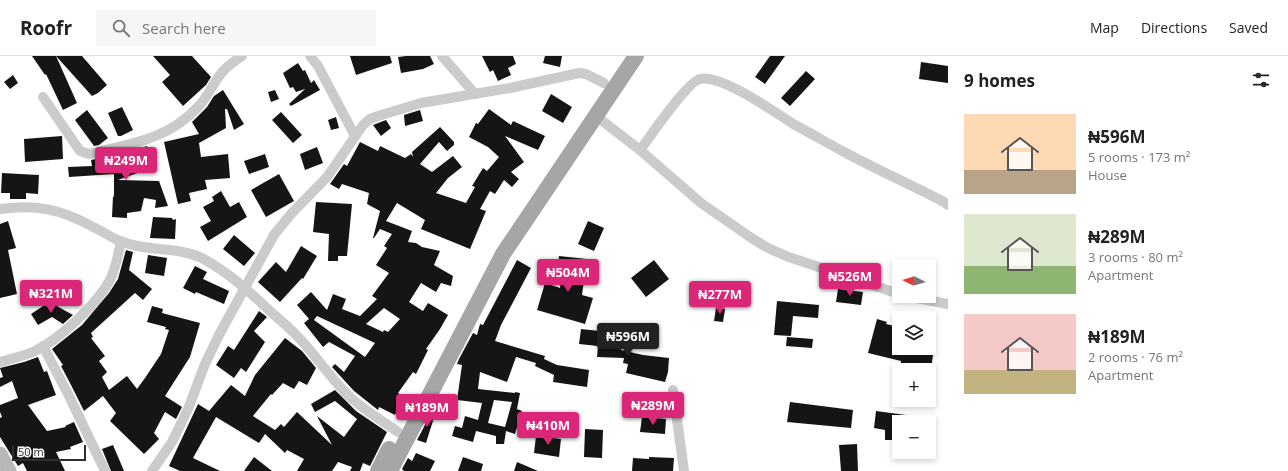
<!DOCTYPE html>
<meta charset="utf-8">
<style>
body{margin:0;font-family:"Open Sans",sans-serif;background:#f6f6f6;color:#222;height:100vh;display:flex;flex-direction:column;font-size:15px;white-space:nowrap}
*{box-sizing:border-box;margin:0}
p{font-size:13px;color:#767676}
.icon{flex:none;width:22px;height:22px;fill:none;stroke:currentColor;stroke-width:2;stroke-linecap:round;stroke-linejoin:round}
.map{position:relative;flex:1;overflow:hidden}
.side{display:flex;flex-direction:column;background:#fff;width:340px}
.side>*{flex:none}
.needle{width:26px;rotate:275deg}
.controls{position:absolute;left:892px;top:203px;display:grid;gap:8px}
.controls a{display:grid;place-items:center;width:44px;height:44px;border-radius:0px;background:#fff;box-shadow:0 2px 6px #0003;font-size:20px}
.scale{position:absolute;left:12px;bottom:10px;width:74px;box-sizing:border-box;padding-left:4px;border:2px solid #2e2e2e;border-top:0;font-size:11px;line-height:14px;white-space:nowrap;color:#2e2e2e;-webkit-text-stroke:3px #fff;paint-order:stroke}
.price{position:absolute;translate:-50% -34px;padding:0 9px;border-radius:4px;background:#db2777;color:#fff;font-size:13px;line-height:26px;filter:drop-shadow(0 1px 2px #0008)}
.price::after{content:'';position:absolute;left:50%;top:24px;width:12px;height:9px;margin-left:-6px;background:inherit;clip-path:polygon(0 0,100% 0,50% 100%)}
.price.selected{background:#222;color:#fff}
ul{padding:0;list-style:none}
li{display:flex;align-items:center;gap:12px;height:100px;padding:0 16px}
li span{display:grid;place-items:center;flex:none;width:112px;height:80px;border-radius:0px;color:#555}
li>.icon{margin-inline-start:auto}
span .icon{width:48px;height:48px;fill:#fffc;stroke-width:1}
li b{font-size:17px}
h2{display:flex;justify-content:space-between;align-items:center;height:48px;padding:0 16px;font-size:17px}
header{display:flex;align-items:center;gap:24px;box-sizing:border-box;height:56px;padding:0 20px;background:#fff;border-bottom:1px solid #e0e0e0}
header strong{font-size:19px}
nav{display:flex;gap:22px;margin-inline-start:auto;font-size:14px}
.search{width:280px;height:36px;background:#f6f6f6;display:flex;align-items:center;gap:10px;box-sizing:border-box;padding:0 14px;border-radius:0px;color:#767676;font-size:15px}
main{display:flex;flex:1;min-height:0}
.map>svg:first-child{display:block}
.building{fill:#151515;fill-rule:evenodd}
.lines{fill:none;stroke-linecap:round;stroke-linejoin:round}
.street{stroke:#cbcbcb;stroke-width:10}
.secondary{stroke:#b8b8b8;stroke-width:15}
.primary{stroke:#a6a6a6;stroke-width:16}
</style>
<header>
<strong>Roofr</strong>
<div class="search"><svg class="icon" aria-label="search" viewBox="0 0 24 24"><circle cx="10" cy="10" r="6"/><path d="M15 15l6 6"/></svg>Search here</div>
<nav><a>Map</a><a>Directions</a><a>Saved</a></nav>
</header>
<main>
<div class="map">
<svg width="948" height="415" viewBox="0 0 948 415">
<rect width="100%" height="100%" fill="#fff"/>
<g class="building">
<polygon points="32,0 56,0 77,47 63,54 46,18 45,19"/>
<polygon points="56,0 82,0 107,29 98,37 92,40"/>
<polygon points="153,0 192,0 211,21 206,29 183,50 162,26 170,19"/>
<polygon points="350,0 390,0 392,7 356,19"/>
<polygon points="406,0 430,0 434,8 423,13 401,17 398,1"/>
<polygon points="482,0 513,0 516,8 508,12 511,19 498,25 493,14 490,16"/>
<polygon points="545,0 562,0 560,11 543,7"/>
<polygon points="770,0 785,0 765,28 755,21"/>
<polygon points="921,6 948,10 948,27 919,23"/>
<polygon points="298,7 303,15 305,14 311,27 314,24 320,34 291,50 289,48 305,33 296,36 293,31 290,32 283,17"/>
<polygon points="806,15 815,23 790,50 781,42"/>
<polygon points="13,19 18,27 10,33 4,26"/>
<polygon points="223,34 244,68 234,74 227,53 225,53 226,72 199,87 201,101 228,98 230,122 205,124 207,133 189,137 191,145 178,148 164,86 199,78 192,66 207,51 214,40"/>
<polygon points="275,34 279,43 271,46 268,36"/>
<polygon points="551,38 572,51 563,67 542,55"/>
<polygon points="122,51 133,74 121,80 118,80 108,57"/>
<path d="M 489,53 L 511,69 L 513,65 L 545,80 L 538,94 L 505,80 L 524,106 L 511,116 L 519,123 L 512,131 L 504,124 L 495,138 L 490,135 L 480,153 L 486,155 L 470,193 L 421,173 L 425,164 L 397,147 L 386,165 L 412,175 L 408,186 L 416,187 L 422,191 L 440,195 L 434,209 L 453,220 L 451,230 L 441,227 L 436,236 L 421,227 L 409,246 L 423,255 L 428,247 L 448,259 L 440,273 L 426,293 L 428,294 L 416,318 L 413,316 L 398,337 L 403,340 L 395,359 L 379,351 L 378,354 L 354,335 L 332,311 L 335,308 L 344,316 L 355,300 L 329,286 L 323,291 L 304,267 L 309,263 L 297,249 L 311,236 L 327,254 L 333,238 L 346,243 L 342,253 L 360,260 L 377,243 L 372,240 L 389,217 L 376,209 L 387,192 L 384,190 L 392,178 L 380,173 L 374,182 L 373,182 L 380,155 L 367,148 L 369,137 L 342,128 L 339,133 L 330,128 L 344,108 L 347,110 L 360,86 L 378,95 L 380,90 L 405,102 L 411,98 L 413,101 L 412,96 L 440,71 L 454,86 L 454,89 L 447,95 L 439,86 L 420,108 L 432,116 L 453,100 L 462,111 L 448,122 L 436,137 L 466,147 L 475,131 L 472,130 L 483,112 L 487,115 L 499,101 L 488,91 L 469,81 L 476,67 L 478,68 ZM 384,252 L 400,263 L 388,276 L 384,274 L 383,276 L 366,268 ZM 317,260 L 375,287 L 365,301 L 314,264 Z"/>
<polygon points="87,54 108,82 99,89 94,90 75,64"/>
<polygon points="420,54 423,65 405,70 404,59"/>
<polygon points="281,56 302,79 293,87 272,64"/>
<polygon points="336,61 339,72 331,74 328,64"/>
<polygon points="386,64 391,72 381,80 373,69"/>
<polygon points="62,80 63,103 25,106 24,83"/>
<polygon points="147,90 154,111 118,124 159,125 168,150 155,152 156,144 144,142 141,155 127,157 127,162 112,161 113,140 114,141 114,118 69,121 68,111 92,110 91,104 101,102 120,99 127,108 130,106 127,99 133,99 131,95"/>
<polygon points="317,91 323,107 305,114 300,98"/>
<polygon points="265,98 269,111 249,118 244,105"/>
<polygon points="2,117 39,119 38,138 26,137 26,143 10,143 10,137 1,137"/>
<polygon points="279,118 294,145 266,161 251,134"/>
<polygon points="221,135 230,151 239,146 247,161 208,185 200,171 211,165 203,151 214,145 212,141"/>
<polygon points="316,146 352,148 347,200 338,200 338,205 328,205 329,178 313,176"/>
<polygon points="153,161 172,162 173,164 176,163 175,183 150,182"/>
<polygon points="8,165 16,192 8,194 17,238 0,242 0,168"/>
<polygon points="588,165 604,172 594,195 578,188"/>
<polygon points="234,179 255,197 244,210 223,193"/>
<polygon points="301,190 317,200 303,223 302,222 280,246 258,226 276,206 286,216"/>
<polygon points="126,194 133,196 129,214 152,233 143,244 135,237 91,277 93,281 91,282 105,300 99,305 107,316 102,321 109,334 127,320 137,333 145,322 161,298 169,274 165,273 166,271 147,266 152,250 163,253 162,257 200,267 190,301 165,340 182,351 176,363 165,356 154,377 159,383 144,398 110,365 116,357 103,340 84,355 71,329 61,310 63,309 52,293 82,269 109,237 118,223"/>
<polygon points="148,199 167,202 164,220 145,217"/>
<polygon points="559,200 587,203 582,239 593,242 585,268 537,254 545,227 560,232 563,210 558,210"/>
<path d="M 517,204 L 531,212 L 501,269 L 495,285 L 545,300 L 544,303 L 557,309 L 589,314 L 587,331 L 553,326 L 554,319 L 535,310 L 536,307 L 516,301 L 507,326 L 480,316 L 478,333 L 515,337 L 515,336 L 520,337 L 517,353 L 522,355 L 515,378 L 506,375 L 504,388 L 496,388 L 496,380 L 476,375 L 473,386 L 452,380 L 455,370 L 462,372 L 465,360 L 478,364 L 482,347 L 457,344 L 462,309 L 457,308 L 459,303 L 473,277 L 477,279 L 480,268 L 483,269 ZM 494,344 L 512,346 L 505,371 L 488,367 Z"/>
<polygon points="654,204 669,223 646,241 631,222"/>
<polygon points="195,210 207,216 203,223 229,235 224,248 196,236 195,238 183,232"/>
<polygon points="838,233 863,236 861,249 836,246"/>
<polygon points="52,244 55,249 73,259 63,268 52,261 38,269 31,258"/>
<polygon points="777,245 819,249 818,262 793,260 791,280 774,279"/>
<polygon points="716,252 725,253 723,266 714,265"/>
<polygon points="259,255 267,261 254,275 265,286 246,316 241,312 234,322 216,309 228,290 234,294"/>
<polygon points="877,263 887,266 886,268 899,271 894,295 933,299 931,314 900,314 901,305 868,297"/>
<polygon points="581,273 600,275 599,285 621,286 621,294 643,299 669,302 668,316 665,326 626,317 628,308 623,307 624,302 597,301 598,290 579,288"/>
<polygon points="787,281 813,283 812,292 786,290"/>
<polygon points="285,282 302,295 316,312 307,329 299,325 294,333 283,327 272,339 271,338 253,360 275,374 281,368 284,371 297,356 332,389 317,360 344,381 357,363 335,345 315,356 311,348 335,334 356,355 387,376 370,410 363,407 360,415 350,415 352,411 338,406 332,415 297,415 304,403 287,394 285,397 265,378 259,387 216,361 193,402 220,415 180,415 169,410 198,348 209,355 231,329 245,340 255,319"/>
<polygon points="38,301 44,316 47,315 56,339 28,349 47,375 66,371 65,370 74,366 83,386 70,391 71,393 56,396 65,415 27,415 23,407 18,410 0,381 0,362 2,361 0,356 0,349 18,342 12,325 0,331 0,322 3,321 0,312 24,306"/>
<polygon points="790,346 853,354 851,372 787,366"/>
<polygon points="434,352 437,352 426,387 417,384"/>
<polygon points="876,355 906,359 905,366 899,366 899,384 885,384 885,374 874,372"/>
<polygon points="642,361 666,363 665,378 640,376"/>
<polygon points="585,373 603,374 602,402 584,401"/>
<polygon points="536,380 561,383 559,401 534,397"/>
<polygon points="857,388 858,415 841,415 839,389"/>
<polygon points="113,389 124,415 111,415 102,393"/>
<polygon points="416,397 435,405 430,415 404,415 402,413 408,402 412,405"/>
<polygon points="254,401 272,415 244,415"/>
<polygon points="463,401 483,408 481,415 458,415"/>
<polygon points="649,401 674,402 673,415 632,415 633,402 649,403"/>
<polygon points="517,406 538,415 514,415"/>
</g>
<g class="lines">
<g class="street">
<polyline points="310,0 318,10 355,80"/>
<polyline points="442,0 475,38"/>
<path d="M 43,41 L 80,95 L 89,98 L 97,96 C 136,87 169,82 198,51 C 209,40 214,24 225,13 C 230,8 236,4 242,0"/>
<polyline points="596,60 640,94 701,147 750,181 766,191 786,200 899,238"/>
<path d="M 640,94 C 650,81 687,26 700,23 C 721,18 776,57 795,69 C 812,78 829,88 846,97 C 878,114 911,129 944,146 L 948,149"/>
<path d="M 0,153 C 36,148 61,153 93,171 C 102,175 110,181 120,185 C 146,196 176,190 202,202 C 228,216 250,236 271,256 C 281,265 291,273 300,283 C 317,301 331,323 349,340 C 362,353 383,365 398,376"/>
<polyline points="906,240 948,248"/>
<polyline points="43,290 69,340 105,415"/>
<path d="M 0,306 C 11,303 24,300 35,295 C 60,283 97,248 110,224 C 116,212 118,198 121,186"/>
<polyline points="673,334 684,415"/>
<polyline points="152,415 172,386 188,353 205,308 220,277 274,179 291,158 327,121 363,69 370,63 378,60 421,47 510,32 579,17 586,18 604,27"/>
</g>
<polyline class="secondary" points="0,398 9,415"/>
<g class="primary">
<polyline points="378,415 389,393"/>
<polyline points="390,415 503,198 636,0"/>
</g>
</g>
</svg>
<div class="controls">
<a><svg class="needle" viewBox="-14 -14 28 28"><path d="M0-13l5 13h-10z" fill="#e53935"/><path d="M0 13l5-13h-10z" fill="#767676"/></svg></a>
<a><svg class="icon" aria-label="layers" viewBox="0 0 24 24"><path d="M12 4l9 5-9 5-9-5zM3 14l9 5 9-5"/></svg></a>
<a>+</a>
<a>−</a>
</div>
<div class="scale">50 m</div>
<b class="price" style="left:126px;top:125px">₦249M</b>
<b class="price" style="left:568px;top:237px">₦504M</b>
<b class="price" style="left:850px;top:241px">₦526M</b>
<b class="price" style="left:51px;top:258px">₦321M</b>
<b class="price" style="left:720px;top:259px">₦277M</b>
<b class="price selected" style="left:628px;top:301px">₦596M</b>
<b class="price" style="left:653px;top:370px">₦289M</b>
<b class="price" style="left:427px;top:372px">₦189M</b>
<b class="price" style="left:548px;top:390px">₦410M</b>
</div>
<section class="side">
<h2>9 homes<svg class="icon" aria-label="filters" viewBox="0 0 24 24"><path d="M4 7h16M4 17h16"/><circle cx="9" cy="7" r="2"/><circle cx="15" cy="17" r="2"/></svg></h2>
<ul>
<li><span style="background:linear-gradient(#ffd9b3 70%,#b9a48a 0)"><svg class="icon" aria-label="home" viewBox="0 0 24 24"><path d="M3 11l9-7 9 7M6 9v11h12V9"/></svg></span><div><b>₦596M</b><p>5 rooms · 173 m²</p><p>House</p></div></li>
<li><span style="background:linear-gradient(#dfe7d0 65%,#8fb573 0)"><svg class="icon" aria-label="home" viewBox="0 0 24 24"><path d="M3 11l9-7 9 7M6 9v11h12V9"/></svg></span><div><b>₦289M</b><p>3 rooms · 80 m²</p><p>Apartment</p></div></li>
<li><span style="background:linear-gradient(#f6c9c9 70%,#c2b280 0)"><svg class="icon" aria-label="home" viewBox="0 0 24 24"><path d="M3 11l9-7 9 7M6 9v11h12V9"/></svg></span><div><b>₦189M</b><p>2 rooms · 76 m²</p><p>Apartment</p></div></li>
</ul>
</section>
</main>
